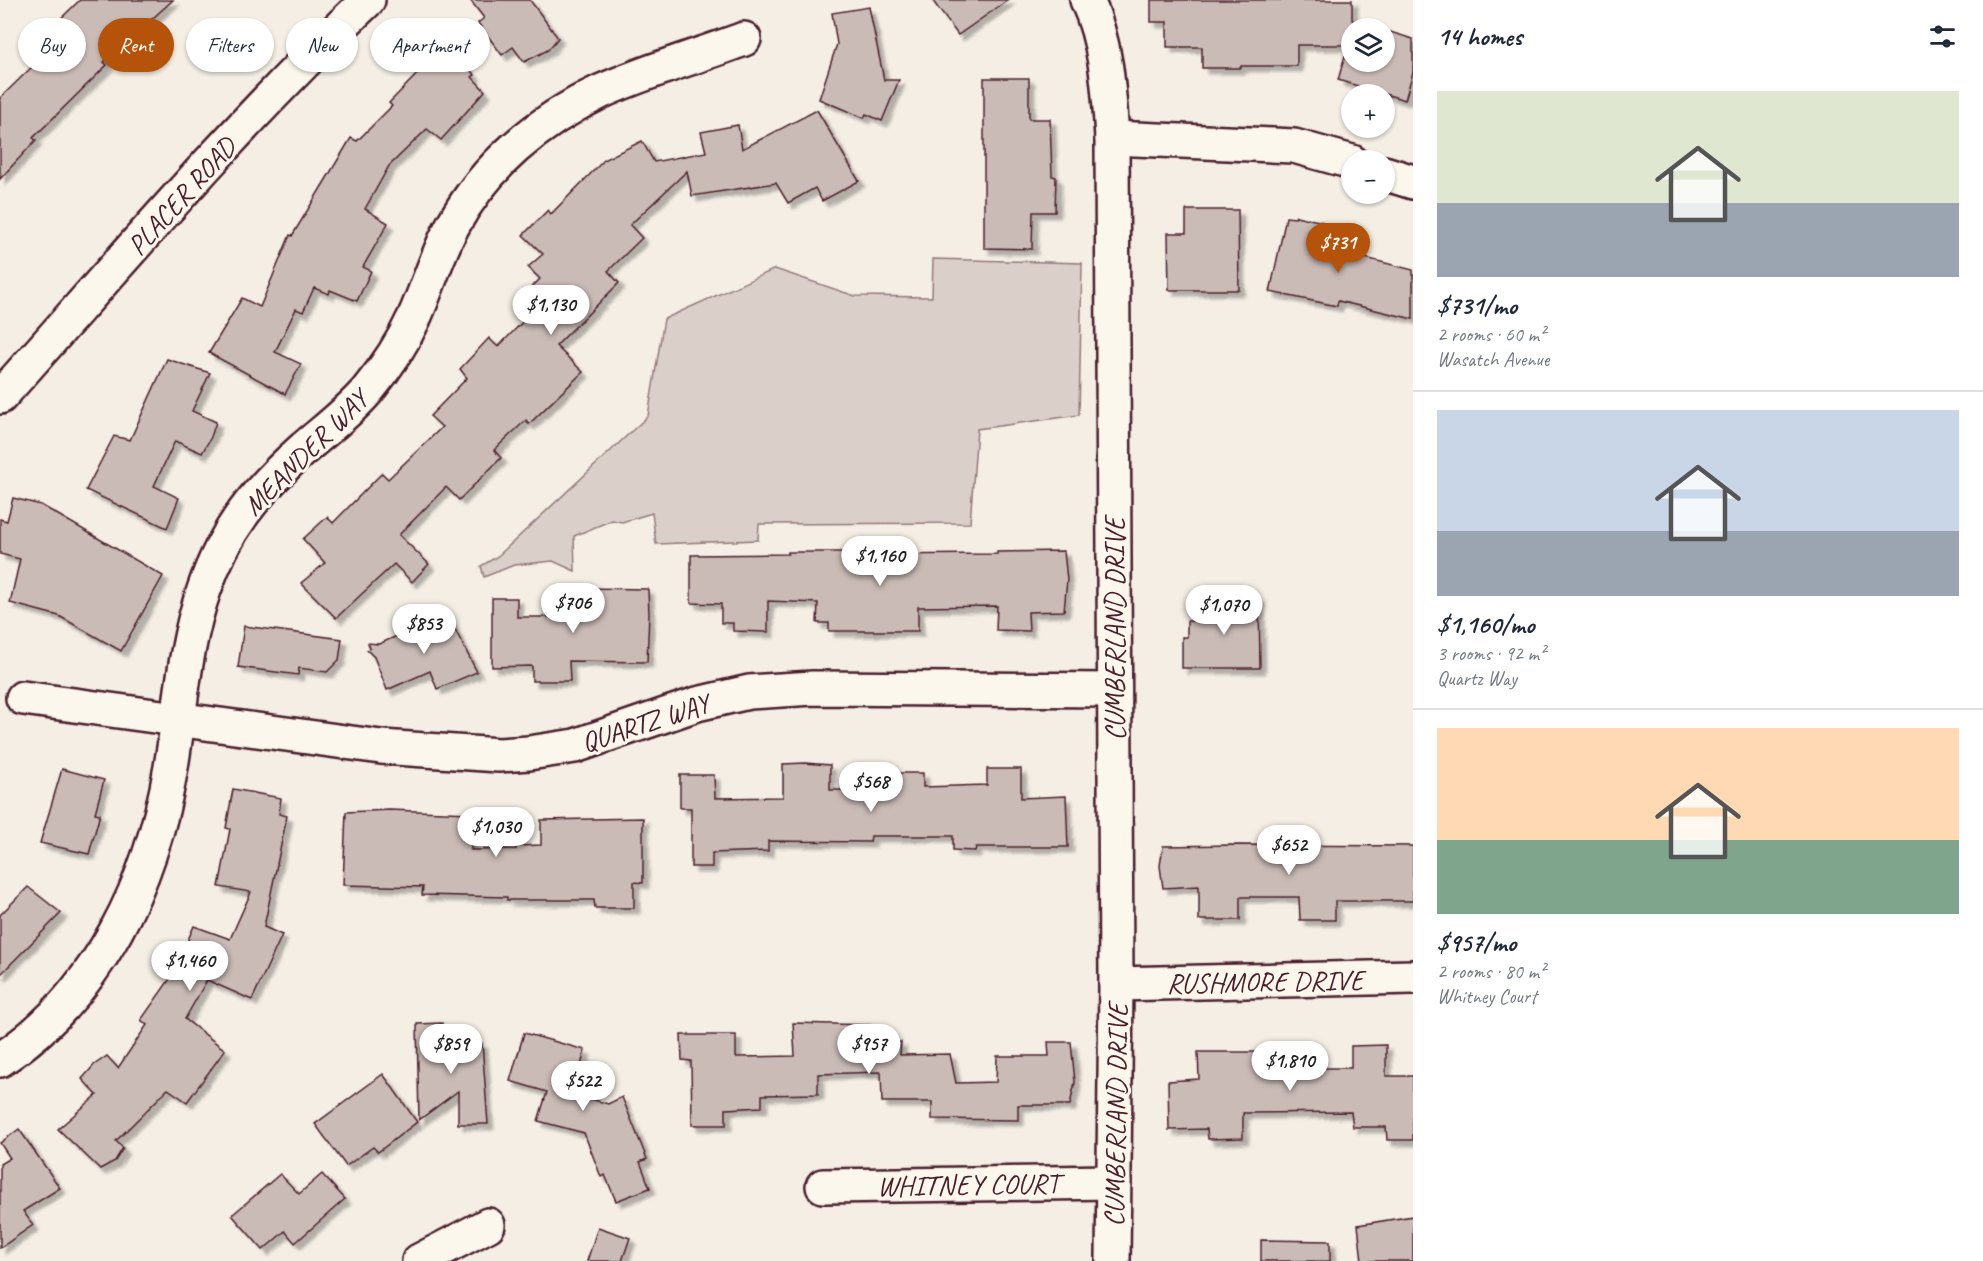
<!DOCTYPE html>
<meta charset="utf-8">
<style>
body{margin:0;font-family:Caveat,sans-serif;background:#f2f2f3;color:#1f2937;height:100vh;display:flex;flex-direction:column;font-size:22px;white-space:nowrap}
*{box-sizing:border-box;margin:0}
p{font-size:20px;color:#747a83}
.icon{flex:none;width:33px;height:33px;fill:none;stroke:currentColor;stroke-width:2;stroke-linecap:round;stroke-linejoin:round}
.map{position:relative;flex:1;overflow:hidden}
.details{display:flex;flex-direction:column;background:#fff;width:570px}
.details>*{flex:none}
.guide{position:absolute;left:18px;top:18px;width:570px;height:54px;display:flex;gap:12px}
.tools{position:absolute;left:1341px;top:18px;display:grid;gap:12px}
.tools a{display:grid;place-items:center;width:54px;height:54px;border-radius:50%;background:#fff;box-shadow:0 2px 4px #0004;font-size:30px}
.price{position:absolute;translate:-50% -51px;padding:0 14px;border-radius:21px;background:#fff;color:#222;font-size:20px;line-height:39px;filter:drop-shadow(0 2px 3px #0008)}
.price::after{content:'';position:absolute;left:50%;top:36px;width:18px;height:14px;margin-left:-9px;background:inherit;clip-path:polygon(0 0,100% 0,50% 100%)}
.price.selected{background:#b45309;color:#fff}
ul{padding:0;list-style:none}
li{display:grid;align-content:center;gap:12px;height:318px;padding:0 24px}
li+li{border-top:2px solid #e0e1e3}
li span{display:grid;place-items:center;height:186px;border-radius:0px;color:#555}
li>.icon{margin-inline-start:auto}
span .icon{width:108px;height:108px;fill:#fffc;stroke-width:1}
li b{font-size:26px}
h2{display:flex;justify-content:space-between;align-items:center;height:72px;padding:0 24px;font-size:26px}
.pill{padding:0 21px;border-radius:27px;background:#fff;box-shadow:0 2px 4px #0004;font-size:21px;line-height:54px}
.pill.selected{background:#b45309;color:#fff}
main{display:flex;flex:1;min-height:0}
.map>svg:first-child{display:block}
.green{fill:#dbd0c9;stroke:#92787a;stroke-width:1.5}
.building{fill:#cabbb6;stroke:#4a1f2b;stroke-width:1.5;filter:url(#shadow)}
.lines{fill:none;stroke-linecap:round;stroke-linejoin:round}
.minor-casing{stroke:#4a1f2b;stroke-width:38}
.major-casing{stroke:#4a1f2b;stroke-width:38}
.minor{stroke:#fbf7ec;stroke-width:33}
.major{stroke:#fbf7ec;stroke-width:33}
.labels{text-anchor:middle;stroke-width:6;stroke-linejoin:round;paint-order:stroke}
.street-label{font-size:28px;fill:#4a1f2b;stroke:#fbf7ec}
</style>
<main>
<div class="map">
<svg width="1413" height="1261" viewBox="0 0 1413 1261">
<defs>
<filter id="shadow"><feDropShadow dx="5.5" dy="5.5" stdDeviation="1.5" flood-color="#0004"/></filter>
</defs>
<rect width="100%" height="100%" fill="#f4eee4"/>
<filter id="ink" filterUnits="userSpaceOnUse"><feTurbulence type="fractalNoise" baseFrequency=".0167" numOctaves="2"/><feDisplacementMap in="SourceGraphic" scale="12" xChannelSelector="R" yChannelSelector="G"/><feConvolveMatrix kernelMatrix="1 2 1 2 8 2 1 2 1" color-interpolation-filters="sRGB"/></filter>
<g filter="url(#ink)">
<polygon class="green" points="933,259 1082,263 1079,415 977,429 970,523 759,524 758,540 656,544 652,513 622,522 612,520 574,536 575,571 553,561 514,565 484,577 481,566 498,556 648,416 664,319 775,269 855,296 932,297"/>
<g class="building">
<polygon points="80,0 173,0 104,62 107,65 33,138 36,140 0,179 0,98 38,61 28,50"/>
<polygon points="470,0 530,0 558,38 548,50 524,62 513,47 502,55 478,23 484,18"/>
<polygon points="932,0 1008,0 958,35"/>
<polygon points="1151,0 1352,0 1352,20 1378,28 1352,28 1352,62 1384,62 1384,30 1413,39 1413,72 1405,100 1338,80 1348,45 1297,45 1297,66 1241,66 1241,68 1202,68 1202,47 1167,47 1167,22 1151,22"/>
<polygon points="869,7 884,80 899,80 882,121 866,114 864,118 819,99 837,44 832,13"/>
<polygon points="436,39 475,75 472,77 485,91 441,140 427,129 389,166 365,209 388,223 363,267 371,271 357,301 330,290 329,294 314,288 303,312 296,309 275,352 301,364 285,394 209,353 242,298 260,307 290,235 292,236 351,138 357,141 392,106 389,103 422,69 414,62"/>
<polygon points="984,78 1029,78 1029,119 1050,119 1052,176 1056,177 1055,212 1033,212 1032,249 984,248"/>
<polygon points="817,110 859,181 822,201 815,188 788,203 776,183 692,196 687,171 630,225 642,238 608,271 619,283 556,346 583,372 529,424 526,420 494,450 501,458 459,500 446,487 399,535 429,564 412,582 394,564 336,618 301,583 325,563 303,539 327,517 333,523 382,473 388,479 442,427 430,416 467,378 460,369 489,338 498,347 542,302 529,290 540,279 528,267 543,254 523,235 548,210 551,214 605,159 642,141 654,162 706,152 701,132 738,125 742,149"/>
<polygon points="1186,210 1238,210 1239,290 1169,290 1168,233 1186,233"/>
<polygon points="1296,216 1323,222 1318,246 1413,270 1413,319 1338,301 1337,306 1270,292 1286,217 1295,218"/>
<polygon points="167,359 210,373 192,411 216,422 211,437 202,453 175,441 154,486 179,498 167,528 86,490 114,436 130,440"/>
<polygon points="13,498 41,505 163,576 121,651 59,616 10,603 20,559 0,554 0,519 7,521"/>
<polygon points="1064,551 1067,580 1064,611 1028,612 1029,631 996,630 997,606 918,607 918,631 829,631 829,623 817,623 818,603 768,601 768,632 733,631 733,623 721,623 721,604 691,603 691,555 788,554 788,552 866,552 866,555 997,554 997,552"/>
<polygon points="584,588 648,589 649,614 647,662 569,661 570,681 532,681 532,666 492,667 492,598 517,598 517,617 584,617"/>
<polygon points="1215,598 1259,598 1260,668 1182,668 1182,637 1187,637 1187,621 1203,621 1203,599"/>
<polygon points="447,614 477,672 437,689 430,671 387,690 374,657 367,650 370,648 368,643 379,644"/>
<polygon points="244,626 342,639 339,660 327,672 299,668 298,675 238,667"/>
<polygon points="805,763 830,765 830,790 887,790 887,773 923,773 923,787 987,785 987,769 1021,769 1021,798 1066,796 1068,847 976,847 975,851 953,850 953,836 871,836 870,842 768,841 768,851 712,853 712,867 691,867 691,808 680,808 680,775 714,775 715,798 783,797 783,764"/>
<polygon points="62,769 104,780 95,813 100,814 89,854 40,843"/>
<polygon points="233,789 281,798 279,814 287,816 264,927 282,935 252,1000 207,980 185,1019 225,1050 187,1102 168,1089 116,1141 123,1148 115,1161 100,1169 58,1129 97,1095 82,1079 94,1065 107,1056 118,1068 147,1025 141,1020 172,976 194,926 230,939 251,892 219,887 230,829 226,828"/>
<polygon points="389,810 471,813 471,850 516,849 516,846 541,845 541,820 643,818 643,883 634,882 634,908 595,908 594,900 507,900 507,897 422,895 423,887 343,885 346,812"/>
<polygon points="1234,845 1413,846 1413,901 1335,901 1335,920 1300,920 1299,897 1240,897 1240,920 1199,920 1199,886 1163,888 1160,866 1163,846"/>
<polygon points="28,887 61,913 0,975 0,915"/>
<polygon points="442,1023 443,1043 482,1043 488,1124 458,1124 458,1091 419,1120 417,1024"/>
<polygon points="793,1023 871,1025 874,1042 901,1042 900,1055 950,1054 956,1083 996,1082 997,1056 1049,1056 1048,1042 1071,1042 1075,1082 1070,1105 1018,1105 1018,1120 932,1119 932,1102 882,1102 881,1072 818,1074 818,1094 762,1095 762,1107 726,1109 726,1125 692,1125 691,1061 682,1060 681,1035 736,1035 736,1057 795,1056"/>
<polygon points="524,1033 585,1050 574,1094 608,1104 622,1097 647,1159 640,1162 650,1188 616,1201 605,1175 601,1177 584,1133 538,1121 547,1092 510,1081"/>
<polygon points="1386,1045 1386,1076 1413,1076 1413,1140 1387,1140 1386,1127 1353,1127 1351,1112 1243,1113 1243,1138 1208,1139 1207,1129 1169,1130 1168,1081 1199,1079 1198,1052 1260,1052 1260,1048 1296,1048 1296,1068 1351,1068 1351,1046"/>
<polygon points="383,1074 417,1122 378,1152 373,1147 346,1166 315,1124"/>
<polygon points="19,1129 60,1188 23,1211 33,1225 0,1248 0,1164 10,1158 0,1143"/>
<polygon points="280,1174 299,1194 322,1174 345,1199 295,1243 285,1231 263,1250 232,1215"/>
<polygon points="1413,1216 1413,1261 1362,1261 1358,1225"/>
<polygon points="598,1227 630,1238 622,1261 587,1261"/>
<polygon points="1261,1240 1330,1241 1330,1261 1261,1261"/>
</g>
<g class="lines">
<defs>
<g id="minor">
<path d="M 1087,0 C 1107,44 1109,91 1112,138 L 1116,984 L 1113,1261"/>
<polyline points="1112,138 1294,146 1352,162"/>
<polyline points="1384,173 1413,182"/>
<polyline points="23,698 381,747 499,755 529,753 575,746 697,704 749,692 813,688 1114,690"/>
<polyline points="1116,984 1413,977"/>
<path d="M 0,1060 C 99,995 152,881 171,767 C 181,708 184,647 204,590 C 224,530 257,490 303,449 C 325,430 348,413 367,391 C 386,368 402,344 414,318 C 428,287 437,254 453,225 C 485,166 539,121 600,92 C 646,71 696,57 744,39"/>
<polyline points="823,1186 1114,1182"/>
<polyline points="419,1261 488,1225"/>
</g>
<path id="major" d="M 0,397 C 120,263 237,124 368,0"/>
</defs>
<use href="#minor" class="minor-casing"/>
<use href="#major" class="major-casing"/>
<use href="#minor" class="minor"/>
<use href="#major" class="major"/>
</g>
</g>
<g class="labels">
<g class="street-label">
<text transform="translate(181 196) rotate(-48)" y="10">PLACER ROAD</text>
<text transform="translate(305 452) rotate(-45)" y="10">MEANDER WAY</text>
<text transform="translate(1114 629) rotate(-90)" y="10">CUMBERLAND DRIVE</text>
<text transform="translate(645 722) rotate(-18)" y="10">QUARTZ WAY</text>
<text transform="translate(1265 981) rotate(-1)" y="10">RUSHMORE DRIVE</text>
<text transform="translate(1115 1115) rotate(-89)" y="10">CUMBERLAND DRIVE</text>
<text transform="translate(968 1184) rotate(-1)" y="10">WHITNEY COURT</text>
</g>
</g>
</svg>
<div class="tools">
<a><svg class="icon" aria-label="layers" viewBox="0 0 24 24"><path d="M12 4l9 5-9 5-9-5zM3 14l9 5 9-5"/></svg></a>
<a>+</a>
<a>−</a>
</div>
<b class="price selected" style="left:1338px;top:274px">$731</b>
<b class="price" style="left:551px;top:336px">$1,130</b>
<b class="price" style="left:880px;top:587px">$1,160</b>
<b class="price" style="left:573px;top:634px">$706</b>
<b class="price" style="left:1224px;top:636px">$1,070</b>
<b class="price" style="left:424px;top:655px">$853</b>
<b class="price" style="left:871px;top:813px">$568</b>
<b class="price" style="left:496px;top:858px">$1,030</b>
<b class="price" style="left:1289px;top:876px">$652</b>
<b class="price" style="left:190px;top:992px">$1,460</b>
<b class="price" style="left:451px;top:1075px">$859</b>
<b class="price" style="left:869px;top:1075px">$957</b>
<b class="price" style="left:1290px;top:1092px">$1,810</b>
<b class="price" style="left:583px;top:1112px">$522</b>
<div class="guide">
<a class="pill">Buy</a>
<a class="pill selected">Rent</a>
<a class="pill">Filters</a>
<a class="pill">New</a>
<a class="pill">Apartment</a>
</div>
</div>
<section class="details">
<h2>14 homes<svg class="icon" aria-label="filters" viewBox="0 0 24 24"><path d="M4 7h16M4 17h16"/><circle cx="9" cy="7" r="2"/><circle cx="15" cy="17" r="2"/></svg></h2>
<ul>
<li><span style="background:linear-gradient(#dfe7d0 60%,#9aa5b1 0)"><svg class="icon" aria-label="home" viewBox="0 0 24 24"><path d="M3 11l9-7 9 7M6 9v11h12V9"/></svg></span><div><b>$731/mo</b><p>2 rooms · 60 m²</p><p>Wasatch Avenue</p></div></li>
<li><span style="background:linear-gradient(#c9d6e8 65%,#9aa5b1 0)"><svg class="icon" aria-label="home" viewBox="0 0 24 24"><path d="M3 11l9-7 9 7M6 9v11h12V9"/></svg></span><div><b>$1,160/mo</b><p>3 rooms · 92 m²</p><p>Quartz Way</p></div></li>
<li><span style="background:linear-gradient(#ffd9b3 60%,#7fa58c 0)"><svg class="icon" aria-label="home" viewBox="0 0 24 24"><path d="M3 11l9-7 9 7M6 9v11h12V9"/></svg></span><div><b>$957/mo</b><p>2 rooms · 80 m²</p><p>Whitney Court</p></div></li>
</ul>
</section>
</main>
